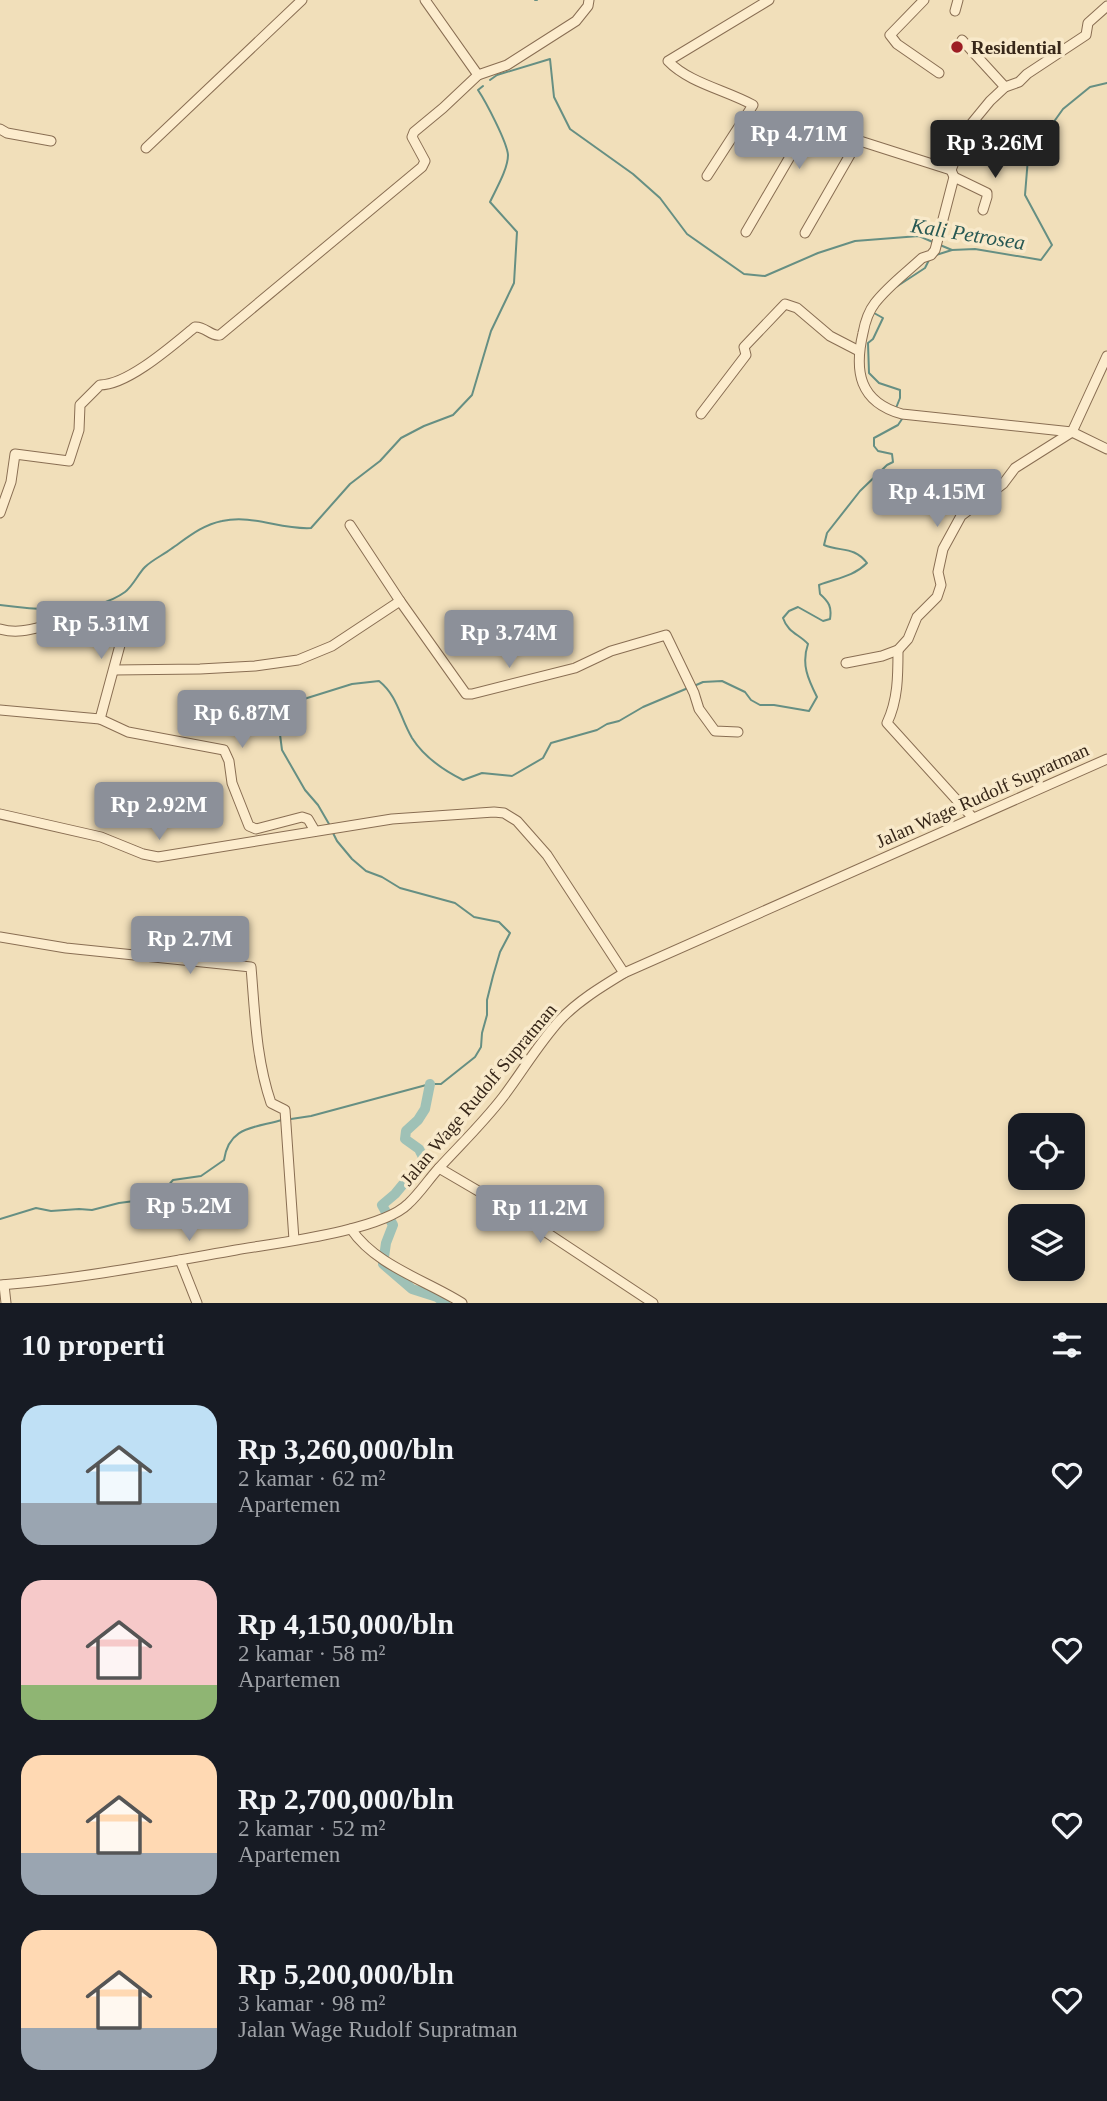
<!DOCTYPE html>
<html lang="id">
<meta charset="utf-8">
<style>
body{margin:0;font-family:Georgia,serif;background:#242831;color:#f1f3f6;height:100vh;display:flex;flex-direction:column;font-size:26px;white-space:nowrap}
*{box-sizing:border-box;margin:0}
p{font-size:23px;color:#9ea1a6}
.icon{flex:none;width:38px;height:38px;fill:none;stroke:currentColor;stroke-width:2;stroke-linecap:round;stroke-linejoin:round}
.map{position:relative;height:1303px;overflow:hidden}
.drawer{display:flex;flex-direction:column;background:#171b24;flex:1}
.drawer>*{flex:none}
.buttons{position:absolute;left:1008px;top:1113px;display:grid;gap:14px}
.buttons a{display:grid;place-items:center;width:77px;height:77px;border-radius:14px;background:#171b24;box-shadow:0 4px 10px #0003;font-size:35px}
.price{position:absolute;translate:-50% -60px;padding:0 16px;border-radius:7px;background:#8c9099;color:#fff;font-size:23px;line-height:46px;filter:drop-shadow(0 2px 4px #0008)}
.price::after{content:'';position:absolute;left:50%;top:42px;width:21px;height:16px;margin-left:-10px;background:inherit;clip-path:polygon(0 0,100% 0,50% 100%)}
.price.active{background:#222;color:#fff}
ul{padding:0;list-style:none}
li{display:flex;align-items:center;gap:21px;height:175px;padding:0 21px}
li span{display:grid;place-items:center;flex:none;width:196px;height:140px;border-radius:21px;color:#555}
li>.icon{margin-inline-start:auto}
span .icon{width:84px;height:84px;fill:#fffc;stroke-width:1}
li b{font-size:30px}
h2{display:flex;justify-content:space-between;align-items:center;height:84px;padding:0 21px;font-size:30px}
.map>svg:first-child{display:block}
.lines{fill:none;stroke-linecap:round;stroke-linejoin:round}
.stream{stroke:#668f83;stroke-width:2}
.river{stroke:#9fc1b6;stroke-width:10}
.minor-casing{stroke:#896e53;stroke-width:11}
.minor{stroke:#fceccd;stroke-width:9}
.poi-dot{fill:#9d1e24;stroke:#f8e9ca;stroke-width:2.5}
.labels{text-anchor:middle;stroke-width:7;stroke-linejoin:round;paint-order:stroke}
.poi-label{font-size:19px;font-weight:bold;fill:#372719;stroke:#f8e9ca;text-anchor:start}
.street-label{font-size:19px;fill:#372719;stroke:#f8e9ca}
.water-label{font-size:21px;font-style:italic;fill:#275853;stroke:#f8e9ca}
</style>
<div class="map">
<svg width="1107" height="1303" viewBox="0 0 1107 1303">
<rect width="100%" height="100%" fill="#f1dfba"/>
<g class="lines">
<g class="stream">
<polyline points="535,0 537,0"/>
<polyline points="490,80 497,75 550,59 554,97 570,129 633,174 660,198 687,234 744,274 765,276 818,253 855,241 919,236 935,243"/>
<polyline points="940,245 952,250 975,249 1041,260 1052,245 1025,195 1028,158 1063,109 1090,87 1107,83"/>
<polyline points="936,255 952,250"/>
<polyline points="896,287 925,268 929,260"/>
<polyline points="874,313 883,318 873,339 868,343 869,373 879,383 900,390 900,398 896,408"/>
<path d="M 0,605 C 37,610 93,615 125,592 C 133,586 138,574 145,567 C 152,560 163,555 171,549 C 187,538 202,525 222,521 C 253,514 281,530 311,528 L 350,484 L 380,461 L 401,438 L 424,426 L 453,415 L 472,395 L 491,331 L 514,283 L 517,232 L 490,202 C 496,189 508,169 508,155 C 507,142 486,102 478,90 L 483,86"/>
<path d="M 694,686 L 703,682 L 722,681 L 745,692 L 751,700 L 760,705 L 774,705 L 809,711 L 817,697 C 808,679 801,664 808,644 C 799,634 788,633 783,618 L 789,611 L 798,607 L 823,621 L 830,619 C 832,607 829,602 820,594 L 819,585 C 837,578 853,577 867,563 C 854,546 841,552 824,545 L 827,533 L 860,491 L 887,465 L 893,462 L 892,454 L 878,451 L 874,446 L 874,438 L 898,425 L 902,419"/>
<path d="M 329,824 L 318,805 L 305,790 L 282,750 L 278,719 L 285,707 L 304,699 L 352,684 L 379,681 C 398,696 400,718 412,738 C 424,757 443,770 463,780 L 482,773 L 512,776 L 543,758 L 551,743 L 597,730 L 607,724 L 619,721 L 643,707 L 688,688"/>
<polyline points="291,1119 311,1116 430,1084 441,1084 475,1057 481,1047 482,1033 487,1015 487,1000 493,976 500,952 510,933 499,922 474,917 455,903 400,888 382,877 366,871 352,859 337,841 333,833"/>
<path d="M 0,1219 L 36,1208 L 51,1211 L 79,1209 L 92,1210 L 119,1203 L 150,1199 L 161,1194 L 173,1180 L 201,1176 L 224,1160 C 229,1126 254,1128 282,1120"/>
</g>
<polyline class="river" points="430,1084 425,1109 418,1120 406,1131 405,1139 419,1149 424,1159 395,1194 382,1205 393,1225 386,1243 383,1264 412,1289 437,1297 445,1303"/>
<defs>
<g id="minor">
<polyline points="425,0 478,75"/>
<polyline points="924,0 890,35 897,44 939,73"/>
<path d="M 1107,6 L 1088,23 L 1086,35 L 1027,74 L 1019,82 L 1005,87 L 990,101 L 967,129 L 951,170 L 954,177 L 935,250 L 931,255 L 922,258 C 907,272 888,286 875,303 C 868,312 865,322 863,333 C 854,371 859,402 902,414 L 1072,432 L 1107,449"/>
<polyline points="955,11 958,0"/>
<polyline points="962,40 1005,87"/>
<polyline points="0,129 7,133 51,141"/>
<polyline points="146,148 302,0"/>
<path d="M 707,176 L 753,105 C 726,90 689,83 668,61 L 769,0"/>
<polyline points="954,177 987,193 987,197 983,210"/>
<polyline points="746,232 812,119 825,121 860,141"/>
<polyline points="805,233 851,153 860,141 951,170"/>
<polyline points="701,414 746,355 744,347 785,304 797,308 830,336 859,351"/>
<path d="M 0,513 L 11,482 L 15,454 L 69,461 L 79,430 L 80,405 L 100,385 C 128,385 173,345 195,327 C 205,326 211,337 220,335 L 422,167 L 425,161 L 412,137 L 414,132 L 443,108 L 478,75 L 507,65 L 576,21 L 588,6 L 589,0"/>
<polyline points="350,525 400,601 466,694 472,694 575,668 611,651 666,635 694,693 699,709 715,731 738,732"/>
<path d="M 0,629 C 24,636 43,624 67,622 C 84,621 101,627 118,629 L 123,634 L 100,719 L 0,710"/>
<path d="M 898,650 C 898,676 898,700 887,723 L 973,818"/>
<polyline points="846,663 882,656 898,650 908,639 917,617 937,597 941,585 938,572 943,549 961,516 1003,484 1015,468 1072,432 1107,356"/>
<polyline points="114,670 200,669 255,666 298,660 332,646 400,601"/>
<polyline points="100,719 128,732 224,750 229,761 232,783 249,826 256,829 302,817 308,819 315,831"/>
<polyline points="0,814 101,837 143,854 158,857 392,819 494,812 504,813 517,821 547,855 624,973"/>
<path d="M 0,937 L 66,948 L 251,967 C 255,1014 256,1059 271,1103 L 285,1110 L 294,1240"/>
<polyline points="439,1168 526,1219 653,1303"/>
<path d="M 351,1229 C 376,1266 426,1280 462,1303"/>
<polyline points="180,1260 197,1303"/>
<path d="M 0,1285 C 80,1279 157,1264 236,1250 C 276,1243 381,1231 408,1204 C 420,1193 428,1180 439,1168 C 461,1144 483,1123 503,1097 C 522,1072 539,1043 560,1020 C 578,1001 601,987 624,973 L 1107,759"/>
<polyline points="4,1285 6,1303"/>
</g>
</defs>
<use href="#minor" class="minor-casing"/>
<use href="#minor" class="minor"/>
</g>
<circle class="poi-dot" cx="957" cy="47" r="7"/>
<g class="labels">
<g class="poi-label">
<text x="971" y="54">Residential</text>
</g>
<g class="street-label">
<text transform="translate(982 795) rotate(-24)" y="7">Jalan Wage Rudolf Supratman</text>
<text transform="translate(478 1094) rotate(-50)" y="7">Jalan Wage Rudolf Supratman</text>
</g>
<g class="water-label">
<text transform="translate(968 234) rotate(9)" y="7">Kali Petrosea</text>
</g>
</g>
</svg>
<div class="buttons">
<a><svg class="icon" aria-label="locate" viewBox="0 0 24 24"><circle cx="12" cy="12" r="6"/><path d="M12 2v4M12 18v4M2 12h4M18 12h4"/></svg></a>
<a><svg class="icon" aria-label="layers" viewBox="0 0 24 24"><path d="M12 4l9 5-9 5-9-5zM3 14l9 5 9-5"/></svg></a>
</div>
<b class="price" style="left:799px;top:171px">Rp 4.71M</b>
<b class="price active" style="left:995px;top:180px">Rp 3.26M</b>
<b class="price" style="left:937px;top:529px">Rp 4.15M</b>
<b class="price" style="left:101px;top:661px">Rp 5.31M</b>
<b class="price" style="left:509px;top:670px">Rp 3.74M</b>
<b class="price" style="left:242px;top:750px">Rp 6.87M</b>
<b class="price" style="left:159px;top:842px">Rp 2.92M</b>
<b class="price" style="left:190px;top:976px">Rp 2.7M</b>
<b class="price" style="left:189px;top:1243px">Rp 5.2M</b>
<b class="price" style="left:540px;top:1245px">Rp 11.2M</b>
</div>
<section class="drawer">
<h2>10 properti<svg class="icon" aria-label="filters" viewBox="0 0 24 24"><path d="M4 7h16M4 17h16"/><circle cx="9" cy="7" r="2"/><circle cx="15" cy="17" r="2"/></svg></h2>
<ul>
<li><span style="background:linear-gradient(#bfe0f5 70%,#9aa5b1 0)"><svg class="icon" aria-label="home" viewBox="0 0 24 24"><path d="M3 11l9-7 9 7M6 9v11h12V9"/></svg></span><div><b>Rp 3,260,000/bln</b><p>2 kamar · 62 m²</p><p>Apartemen</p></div><svg class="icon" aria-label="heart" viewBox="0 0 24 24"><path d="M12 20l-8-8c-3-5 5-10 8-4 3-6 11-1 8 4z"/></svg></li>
<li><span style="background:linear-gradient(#f6c9c9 75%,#8fb573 0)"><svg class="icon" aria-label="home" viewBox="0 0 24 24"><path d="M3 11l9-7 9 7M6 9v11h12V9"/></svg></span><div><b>Rp 4,150,000/bln</b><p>2 kamar · 58 m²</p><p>Apartemen</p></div><svg class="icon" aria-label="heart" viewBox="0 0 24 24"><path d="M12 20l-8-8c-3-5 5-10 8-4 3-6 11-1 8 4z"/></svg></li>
<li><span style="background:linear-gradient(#ffd9b3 70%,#9aa5b1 0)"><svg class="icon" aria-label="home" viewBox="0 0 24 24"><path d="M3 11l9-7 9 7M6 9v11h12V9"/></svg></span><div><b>Rp 2,700,000/bln</b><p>2 kamar · 52 m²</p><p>Apartemen</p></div><svg class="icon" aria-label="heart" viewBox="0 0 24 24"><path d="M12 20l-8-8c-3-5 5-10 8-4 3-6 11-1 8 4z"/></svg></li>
<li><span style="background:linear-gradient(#ffd9b3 70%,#9aa5b1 0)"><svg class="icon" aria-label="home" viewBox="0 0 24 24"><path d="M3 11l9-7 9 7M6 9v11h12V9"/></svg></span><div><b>Rp 5,200,000/bln</b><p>3 kamar · 98 m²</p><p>Jalan Wage Rudolf Supratman</p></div><svg class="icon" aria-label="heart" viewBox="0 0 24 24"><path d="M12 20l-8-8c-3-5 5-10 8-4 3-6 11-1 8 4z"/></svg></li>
</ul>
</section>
